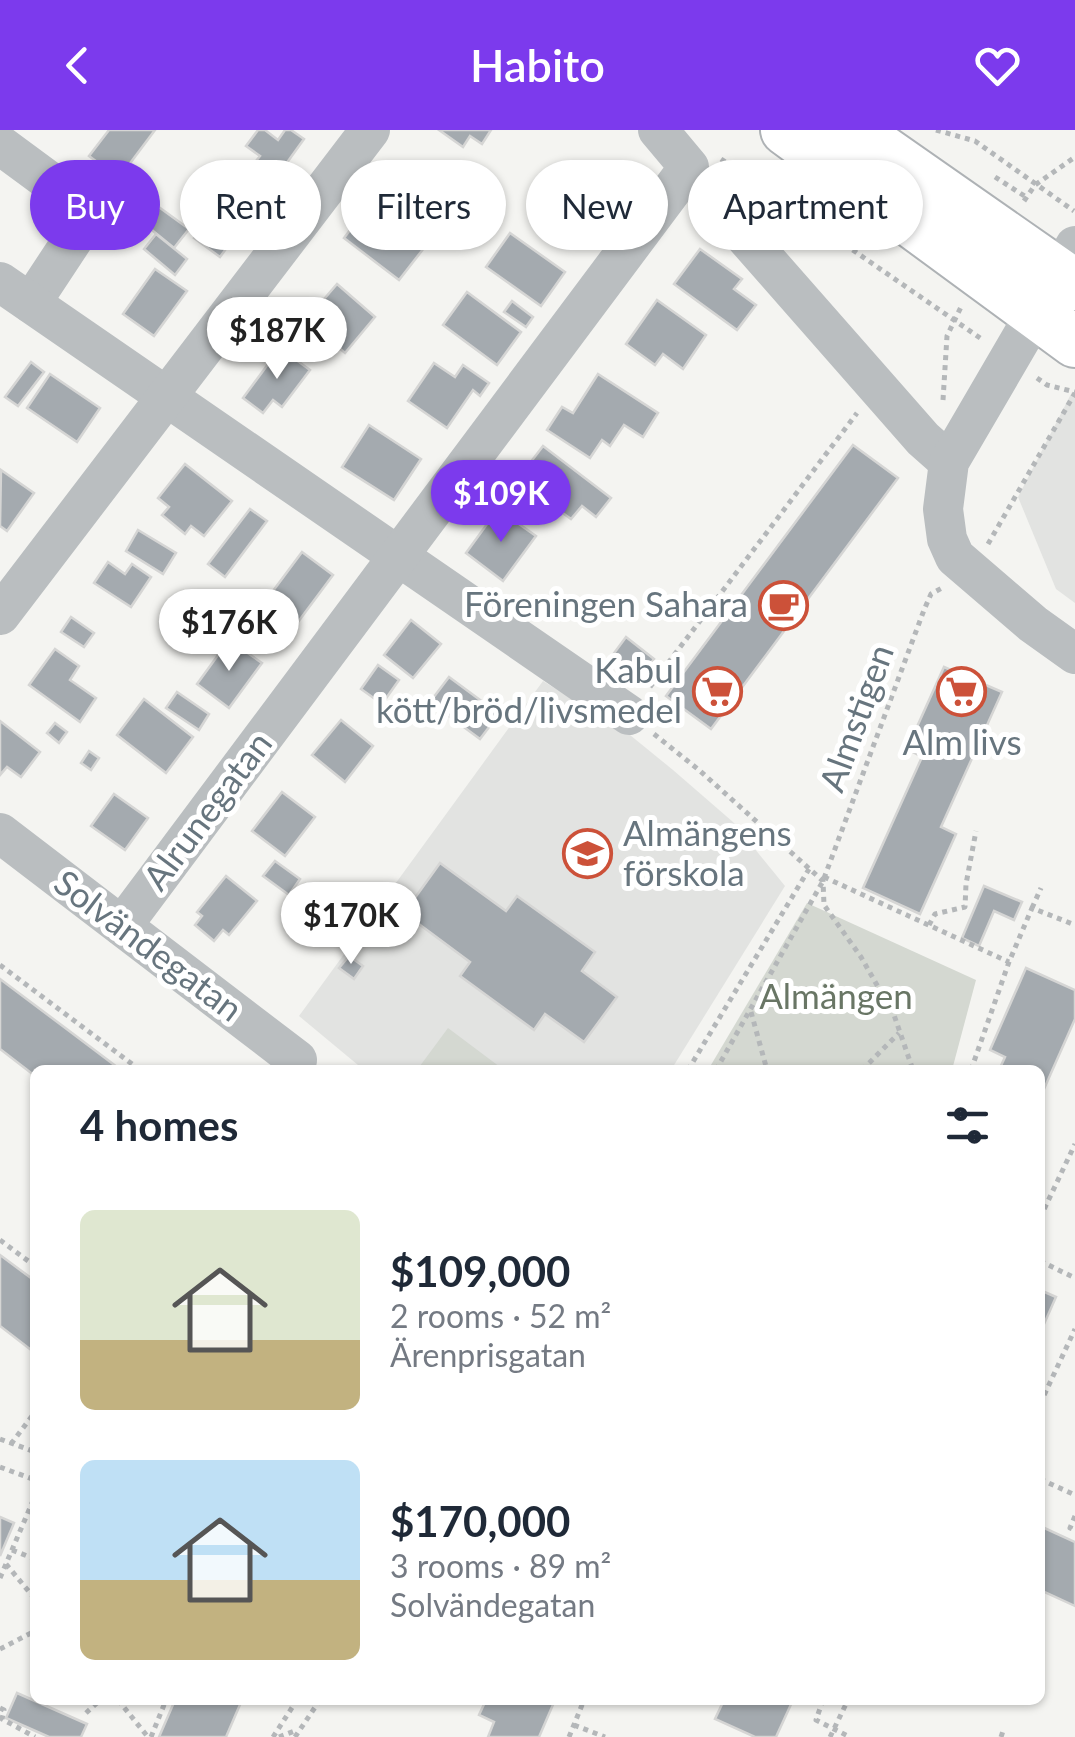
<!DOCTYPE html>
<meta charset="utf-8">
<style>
body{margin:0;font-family:Lato,sans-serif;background:#f2f2f3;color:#1f2937;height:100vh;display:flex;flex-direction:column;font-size:38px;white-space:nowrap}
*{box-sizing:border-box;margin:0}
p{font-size:32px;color:#747a83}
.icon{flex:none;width:55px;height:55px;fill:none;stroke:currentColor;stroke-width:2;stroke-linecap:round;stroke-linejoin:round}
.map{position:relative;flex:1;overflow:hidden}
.side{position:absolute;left:30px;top:935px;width:1015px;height:640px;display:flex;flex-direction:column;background:#fff;border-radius:15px;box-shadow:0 2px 8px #0004}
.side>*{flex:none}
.banner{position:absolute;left:30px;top:30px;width:1015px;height:90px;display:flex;gap:20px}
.price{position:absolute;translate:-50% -85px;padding:0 22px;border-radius:35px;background:#fff;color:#222;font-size:32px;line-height:65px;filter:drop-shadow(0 2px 5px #0008)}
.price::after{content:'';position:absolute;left:50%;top:60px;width:30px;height:22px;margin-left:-15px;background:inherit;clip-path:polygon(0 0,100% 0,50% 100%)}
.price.current{background:#7c3aed;color:#fff}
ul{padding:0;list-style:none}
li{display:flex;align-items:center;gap:30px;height:250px;padding:0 50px}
li span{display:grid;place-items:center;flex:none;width:280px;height:200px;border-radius:15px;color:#555}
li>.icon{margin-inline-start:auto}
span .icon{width:120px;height:120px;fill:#fffc;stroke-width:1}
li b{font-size:42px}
h2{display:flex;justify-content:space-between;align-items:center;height:120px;padding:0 50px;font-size:42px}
.chip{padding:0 35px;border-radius:45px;background:#fff;box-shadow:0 2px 8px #0004;font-size:35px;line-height:90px}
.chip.current{background:#7c3aed;color:#fff}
header{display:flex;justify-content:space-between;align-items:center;height:130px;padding:0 50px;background:#7c3aed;color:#fff;font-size:45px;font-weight:600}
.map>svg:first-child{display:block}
.built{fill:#e2e3e1}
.green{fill:#d4d8d1}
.building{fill:#a4aaaf;stroke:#d5d5d4;stroke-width:2.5}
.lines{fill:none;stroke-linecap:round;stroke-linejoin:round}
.major-casing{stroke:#aeb2b5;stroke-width:54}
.path{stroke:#b4b7b9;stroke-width:5;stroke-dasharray:5 5;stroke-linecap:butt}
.minor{stroke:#babec0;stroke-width:40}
.major{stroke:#fff;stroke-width:50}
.labels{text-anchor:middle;stroke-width:10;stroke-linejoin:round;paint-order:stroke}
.poi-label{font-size:35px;fill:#67757e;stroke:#fff;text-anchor:end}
.street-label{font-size:35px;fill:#67757e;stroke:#fff}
.park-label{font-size:35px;fill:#697665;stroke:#fff}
</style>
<header><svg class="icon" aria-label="back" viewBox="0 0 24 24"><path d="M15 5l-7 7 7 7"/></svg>Habito<svg class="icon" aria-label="heart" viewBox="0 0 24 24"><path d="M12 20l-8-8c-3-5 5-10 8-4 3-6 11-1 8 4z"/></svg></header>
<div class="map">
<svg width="1075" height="1607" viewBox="0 0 1075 1607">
<rect width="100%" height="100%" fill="#f4f4f1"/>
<g class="built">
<polygon points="1072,262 1075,264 1075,473 1056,459 1018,367"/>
<polygon points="543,551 630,605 673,640 733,692 785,756 671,940 364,940 299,886"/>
</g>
<g class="green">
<polygon points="807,773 976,850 952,940 708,940"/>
<polygon points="448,898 504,940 417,940"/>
</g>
<g class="building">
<polygon points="109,0 155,0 119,48 89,26"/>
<polygon points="258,0 265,0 278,10 285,0 291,0 304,9 273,52 252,36 260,26 246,16"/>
<polygon points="439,0 491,0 482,14 470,6 463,17"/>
<polygon points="583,41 620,68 587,112 550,85"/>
<polygon points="396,45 416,61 408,72 388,55"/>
<polygon points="252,47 272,63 264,73 244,58"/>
<polygon points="205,53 250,86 220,127 194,108 210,86 191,72"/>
<polygon points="156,75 189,99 174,118 142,92"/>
<polygon points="388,75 431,109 399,150 344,108 360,87 372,96"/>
<polygon points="510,103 565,142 541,176 486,137"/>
<polygon points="156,104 187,129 175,145 144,119"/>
<polygon points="700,119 742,149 734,159 756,175 737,200 674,154"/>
<polygon points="155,139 187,161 154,206 123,184"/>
<polygon points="337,154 375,187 345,223 306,190"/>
<polygon points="467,162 521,202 497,235 443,195"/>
<polygon points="657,170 706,205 683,239 663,224 655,235 626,214"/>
<polygon points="512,171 533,187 526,197 504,182"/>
<polygon points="280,218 310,240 282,277 273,270 263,283 243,268"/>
<polygon points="31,232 44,242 18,276 5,267"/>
<polygon points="434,233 455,247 463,235 489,253 480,266 473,260 447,298 408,271"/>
<polygon points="50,244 100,278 77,312 27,278"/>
<polygon points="598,244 658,283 643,307 624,295 610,316 602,310 590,328 547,300 562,277 573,283"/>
<polygon points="369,295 421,329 394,370 342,337"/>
<polygon points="853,315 898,348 711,599 666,566"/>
<polygon points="543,316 611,368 596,387 582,376 571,389 553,376 542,391 507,363"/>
<polygon points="185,334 232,371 204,406 191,396 185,404 162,385 169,377 158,368"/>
<polygon points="1,340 34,363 7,401 0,396"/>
<polygon points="250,379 267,391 225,447 208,434"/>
<polygon points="498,379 536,406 503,451 466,423"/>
<polygon points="138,400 176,423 163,444 126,421"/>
<polygon points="302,422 333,445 295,496 264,473"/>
<polygon points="108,432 125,444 132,434 151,447 131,477 94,453"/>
<polygon points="71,487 94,503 84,517 61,502"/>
<polygon points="411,490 441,514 413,548 384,525"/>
<polygon points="626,507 654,529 637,551 609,530"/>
<polygon points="229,510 262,533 229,578 197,554"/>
<polygon points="55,519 79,536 70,550 96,568 80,592 29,555"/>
<polygon points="378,535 399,550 382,574 361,559"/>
<polygon points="944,537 1002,562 941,697 956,704 920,784 863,758 922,627 907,619"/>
<polygon points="449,547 499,584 480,609 430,572"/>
<polygon points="177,562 209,584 199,600 166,578"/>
<polygon points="144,569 193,607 166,643 117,605"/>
<polygon points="341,590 373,616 345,652 312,625"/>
<polygon points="0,591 40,622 21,647 7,637 0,645"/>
<polygon points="55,593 67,602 59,613 47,603"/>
<polygon points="89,621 99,628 91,640 81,633"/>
<polygon points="282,662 315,687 285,726 252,701"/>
<polygon points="114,664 148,688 125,720 91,696"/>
<polygon points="275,731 300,749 289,765 263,746"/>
<polygon points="440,733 506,781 517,766 595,822 582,841 617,867 584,912 545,884 534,900 460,846 470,832 404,783"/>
<polygon points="226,746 257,771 229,805 223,800 214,811 195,795 202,786 197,782"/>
<polygon points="984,756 1022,772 1014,790 994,781 979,816 962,808"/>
<polygon points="320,765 359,794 350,807 329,792 314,813 295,799"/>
<polygon points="349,826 363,836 354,849 339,838"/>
<polygon points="1026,838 1075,860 1075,889 1040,968 1040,940 999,940 1005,927 990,920"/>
<polygon points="0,849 64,897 121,940 35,940 35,946 0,919"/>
<polygon points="0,1125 35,1151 35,1223 0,1196"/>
<polygon points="1040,1160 1056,1167 1040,1203"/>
<polygon points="0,1387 14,1393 0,1426"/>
<polygon points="1040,1396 1075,1412 1075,1476 1040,1460"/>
<polygon points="17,1563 87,1594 81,1607 49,1607 6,1588"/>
<polygon points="175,1570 242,1570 226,1607 159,1607"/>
<polygon points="486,1570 555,1570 539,1607 488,1607 494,1592 479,1585"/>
<polygon points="724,1570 793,1570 776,1607 755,1607 715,1589"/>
</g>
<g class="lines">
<defs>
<g id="major">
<polyline points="786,0 1075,212"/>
<polyline points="853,0 1075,155"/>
</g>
</defs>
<use href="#major" class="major-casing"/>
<g class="path">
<polyline points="936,0 975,11 1074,81"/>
<polyline points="721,29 983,210"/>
<polyline points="995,47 1026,67"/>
<polyline points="741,59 767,32"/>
<polyline points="1024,71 1035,55 1075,27"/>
<polyline points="1037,248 1047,255 1075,262"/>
<polyline points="943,270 947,206 962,175"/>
<polyline points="988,414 1075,263"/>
<polyline points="650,557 857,283"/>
<polyline points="654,604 699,640 823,751 824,775 861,827 894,885 913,940"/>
<polyline points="824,747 1009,832"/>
<polyline points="1032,778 1041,758"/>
<polyline points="929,795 935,784 965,777 966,754 976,701"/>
<polyline points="0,835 140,940"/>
<polyline points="751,882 767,940"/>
<polyline points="688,940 809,739"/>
<polyline points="716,940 823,751 924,480 931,464 942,458"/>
<polyline points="862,940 899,903"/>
<polyline points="971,940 1009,832 1032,778 1075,795"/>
<polyline points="1040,1088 1075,1014"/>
<polyline points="0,1110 35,1136"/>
<polyline points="1040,1131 1075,1148"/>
<polyline points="1040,1274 1075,1199"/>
<polyline points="0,1309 35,1322"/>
<polyline points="11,1314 35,1282"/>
<polyline points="0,1337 35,1350"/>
<polyline points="1040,1349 1075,1365"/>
<polyline points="1075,1386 1070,1398 1075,1400"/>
<polyline points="12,1420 35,1429"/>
<polyline points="6,1434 35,1469"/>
<polyline points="0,1448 35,1366"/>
<polyline points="0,1519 35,1501"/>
<polyline points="118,1570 148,1607"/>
<polyline points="823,1570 816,1590 850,1607"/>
<polyline points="0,1578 4,1580 2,1589 35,1607"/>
<polyline points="86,1583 100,1570"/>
<polyline points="574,1595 605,1607"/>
<polyline points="151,1607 166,1570"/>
<polyline points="273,1607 297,1570"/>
<polyline points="279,1607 297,1600"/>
<polyline points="295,1607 320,1570"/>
<polyline points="569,1607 584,1570"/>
<polyline points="830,1607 848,1570"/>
<polyline points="1001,1607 1003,1601"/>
</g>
<g class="minor">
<polyline points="0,15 91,82 31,173"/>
<polyline points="728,87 923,309 949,332"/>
<polyline points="1075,116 949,332 943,379 947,409 955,427 1033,494 1075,524"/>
<polyline points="0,152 629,585"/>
<polyline points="0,485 370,0"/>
<polyline points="0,703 297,930"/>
<polyline points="122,796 689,37 658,0"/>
</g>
<use href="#major" class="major"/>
</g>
<defs>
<symbol id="cafe-ring" viewBox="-11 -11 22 22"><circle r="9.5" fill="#fff" stroke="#cc5139" stroke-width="1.5"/><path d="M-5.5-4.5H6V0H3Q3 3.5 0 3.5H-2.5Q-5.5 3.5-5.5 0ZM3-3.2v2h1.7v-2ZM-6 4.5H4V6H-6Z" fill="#cc5139"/></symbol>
<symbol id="supermarket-ring" viewBox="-11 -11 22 22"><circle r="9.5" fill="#fff" stroke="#cc5139" stroke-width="1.5"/><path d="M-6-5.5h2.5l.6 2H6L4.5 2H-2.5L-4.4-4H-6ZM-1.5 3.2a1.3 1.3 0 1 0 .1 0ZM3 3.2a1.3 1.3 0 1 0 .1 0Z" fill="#cc5139"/></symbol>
<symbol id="school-ring" viewBox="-11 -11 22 22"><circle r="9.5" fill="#fff" stroke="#cc5139" stroke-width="1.5"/><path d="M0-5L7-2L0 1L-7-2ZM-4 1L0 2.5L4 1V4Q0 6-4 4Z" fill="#cc5139"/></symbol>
</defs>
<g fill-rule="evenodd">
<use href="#cafe-ring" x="756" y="448" width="55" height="55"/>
<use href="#supermarket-ring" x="690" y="534" width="55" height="55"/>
<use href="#supermarket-ring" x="934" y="534" width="55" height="55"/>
<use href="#school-ring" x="560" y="696" width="55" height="55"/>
</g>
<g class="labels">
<g class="poi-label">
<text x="748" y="487">Föreningen Sahara</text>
<text x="682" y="553">Kabul<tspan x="682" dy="40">kött/bröd/livsmedel</tspan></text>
<text x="962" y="625" text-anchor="middle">Alm livs</text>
<text x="623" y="716" text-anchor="start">Almängens<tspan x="623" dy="40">förskola</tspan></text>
</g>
<g class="street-label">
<text transform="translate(857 588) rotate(-70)" y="12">Almstigen</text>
<text transform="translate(208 681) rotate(-53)" y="12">Alrunegatan</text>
<text transform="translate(148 816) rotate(37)" y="12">Solvändegatan</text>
</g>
<g class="park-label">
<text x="836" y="879">Almängen</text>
</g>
</g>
</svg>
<b class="price" style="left:277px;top:252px">$187K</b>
<b class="price current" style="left:501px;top:415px">$109K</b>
<b class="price" style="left:229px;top:544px">$176K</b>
<b class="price" style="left:351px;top:837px">$170K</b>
<div class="banner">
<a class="chip current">Buy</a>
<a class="chip">Rent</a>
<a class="chip">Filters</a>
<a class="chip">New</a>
<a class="chip">Apartment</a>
</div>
<section class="side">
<h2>4 homes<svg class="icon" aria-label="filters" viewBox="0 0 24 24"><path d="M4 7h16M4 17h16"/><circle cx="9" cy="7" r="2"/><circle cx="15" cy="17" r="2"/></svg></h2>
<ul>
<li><span style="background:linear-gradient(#dfe7d0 65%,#c2b280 0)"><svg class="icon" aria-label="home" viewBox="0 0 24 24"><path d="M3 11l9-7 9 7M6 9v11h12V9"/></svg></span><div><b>$109,000</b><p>2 rooms · 52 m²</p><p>Ärenprisgatan</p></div></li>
<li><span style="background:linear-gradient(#bfe0f5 60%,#c2b280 0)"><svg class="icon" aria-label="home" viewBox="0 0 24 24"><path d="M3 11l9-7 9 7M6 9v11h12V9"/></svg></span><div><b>$170,000</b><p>3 rooms · 89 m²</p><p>Solvändegatan</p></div></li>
</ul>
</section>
</div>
